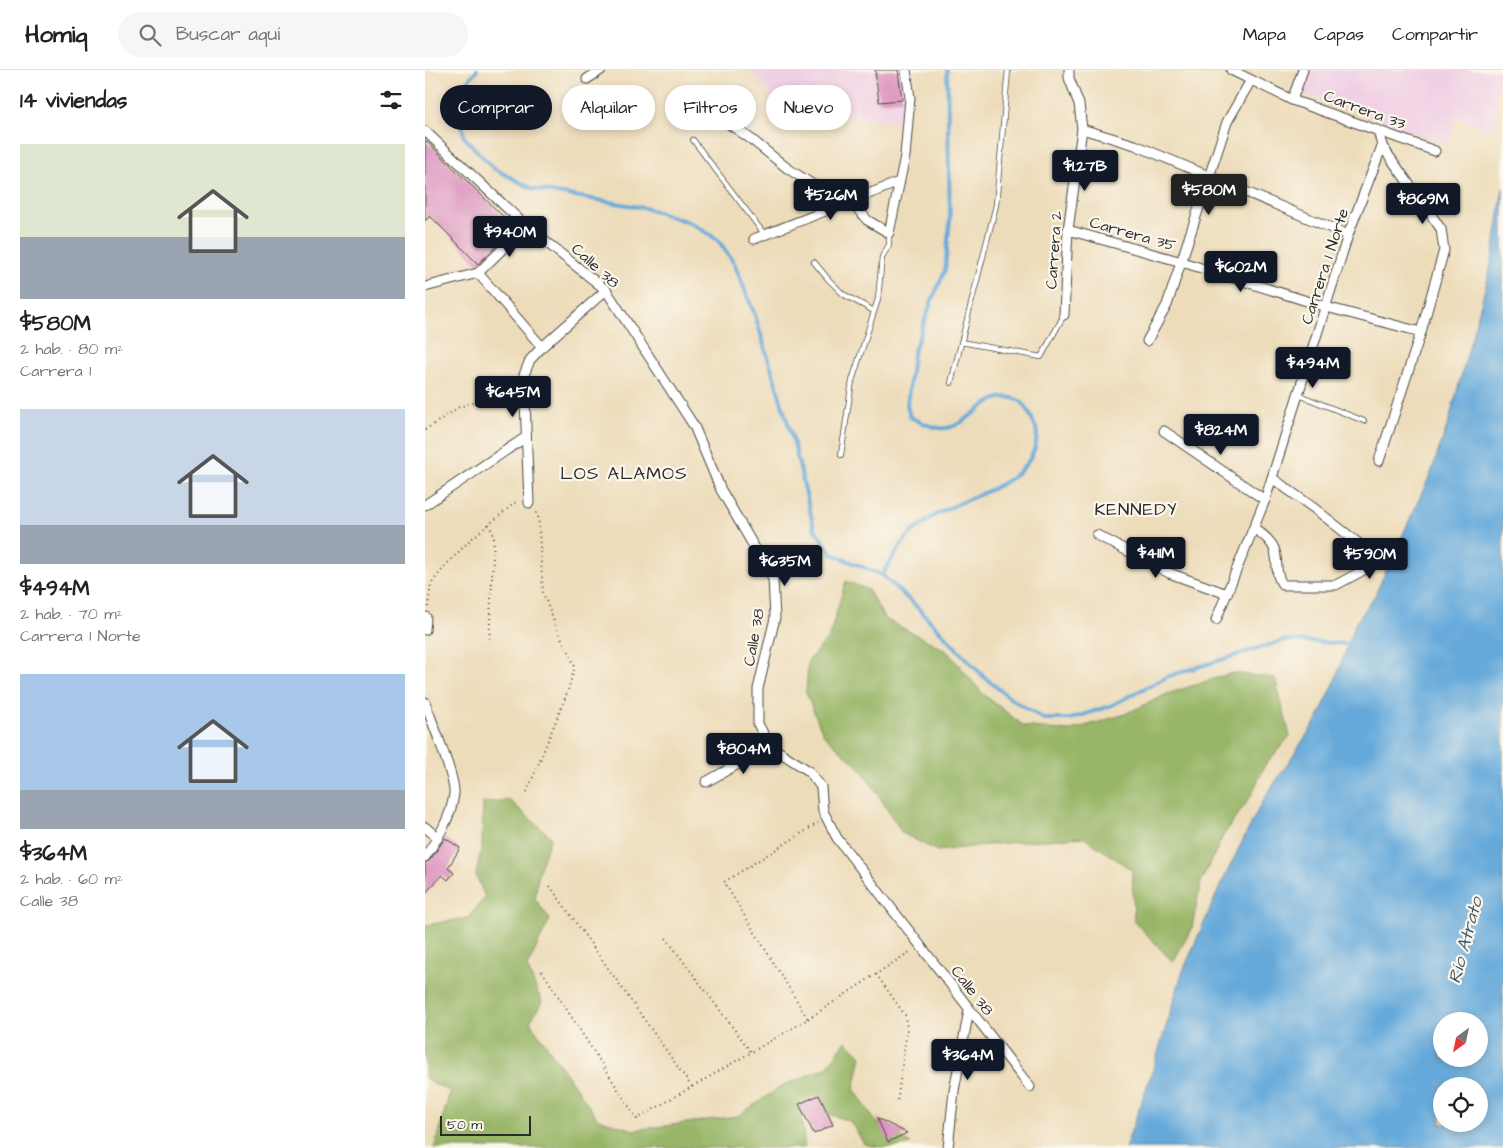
<!DOCTYPE html>
<html lang="es">
<meta charset="utf-8">
<style>
body{margin:0;font-family:"Architects Daughter",sans-serif;background:#f6f6f6;color:#222;height:100vh;display:flex;flex-direction:column;font-size:19px;white-space:nowrap}
*{box-sizing:border-box;margin:0}
p{font-size:16px;color:#767676}
.icon{flex:none;width:28px;height:28px;fill:none;stroke:currentColor;stroke-width:2;stroke-linecap:round;stroke-linejoin:round}
.map{position:relative;flex:1;overflow:hidden}
.panel{display:flex;flex-direction:column;background:#fff;width:425px}
.panel>*{flex:none}
.top-card{position:absolute;left:15px;top:15px;width:475px;height:45px;display:flex;gap:10px}
.needle{width:32px;rotate:213deg}
.buttons{position:absolute;left:1008px;top:942px;display:grid;gap:10px}
.buttons a{display:grid;place-items:center;width:55px;height:55px;border-radius:50%;background:#fff;box-shadow:0 2px 8px #0003;font-size:25px}
.scale{position:absolute;left:15px;bottom:12px;width:91px;box-sizing:border-box;padding-left:5px;border:2px solid #2b2b2b;border-top:0;font-size:14px;line-height:18px;white-space:nowrap;color:#2b2b2b;-webkit-text-stroke:4px #fbf7ec;paint-order:stroke}
.price{position:absolute;translate:-50% -42px;padding:0 11px;border-radius:5px;background:#111827;color:#fff;font-size:16px;line-height:32px;filter:drop-shadow(0 1px 2px #0008)}
.price::after{content:'';position:absolute;left:50%;top:30px;width:15px;height:11px;margin-left:-8px;background:inherit;clip-path:polygon(0 0,100% 0,50% 100%)}
.price.on{background:#222;color:#fff}
ul{padding:0;list-style:none}
li{display:grid;align-content:center;gap:10px;height:265px;padding:0 20px}
li span{display:grid;place-items:center;height:155px;border-radius:0px;color:#555}
li>.icon{margin-inline-start:auto}
span .icon{width:90px;height:90px;fill:#fffc;stroke-width:1}
li b{font-size:21px}
h2{display:flex;justify-content:space-between;align-items:center;height:60px;padding:0 20px;font-size:21px}
.tag{padding:0 18px;border-radius:22px;background:#fff;box-shadow:0 2px 8px #0003;font-size:18px;line-height:45px}
.tag.on{background:#111827;color:#fff}
header{display:flex;align-items:center;gap:30px;box-sizing:border-box;height:70px;padding:0 25px;background:#fff;border-bottom:1px solid #e0e0e0}
header strong{font-size:24px}
nav{display:flex;gap:28px;margin-inline-start:auto;font-size:18px}
.search{width:350px;height:45px;background:#f6f6f6;display:flex;align-items:center;gap:12px;box-sizing:border-box;padding:0 18px;border-radius:28px;color:#767676;font-size:19px}
main{display:flex;flex:1;min-height:0}
.map>svg:first-child{display:block}
.built{fill:#f0d0e4}
.forest{fill:#99b668;stroke:#62704a}
.water{fill:#65a9da;stroke:#486a82;fill-rule:evenodd}
.lines{fill:none;stroke-linecap:round;stroke-linejoin:round}
.stream{stroke:#65a9da;stroke-width:4}
.building{fill:#da8dbc}
.lane-casing{stroke:#484640;stroke-width:6}
.street-casing{stroke:#484640;stroke-width:11}
.path{stroke:#484640;stroke-width:2;stroke-dasharray:1 4;stroke-linecap:butt}
.lane{stroke:#fff;stroke-width:4.5}
.street{stroke:#fff;stroke-width:9}
.labels{text-anchor:middle;stroke-width:4.5;stroke-linejoin:round;paint-order:stroke}
.street-label{font-size:16px;fill:#2b2b2b;stroke:#fbf7ec}
.neighbourhood-label{font-size:18px;letter-spacing:1px;fill:#2b2b2b;stroke:#fbf7ec}
.water-label{font-size:18px;font-style:italic;fill:#3f5768;stroke:#fbf7ec}
</style>
<header>
<strong>Homiq</strong>
<div class="search"><svg class="icon" aria-label="search" viewBox="0 0 24 24"><circle cx="10" cy="10" r="6"/><path d="M15 15l6 6"/></svg>Buscar aquí</div>
<nav><a>Mapa</a><a>Capas</a><a>Compartir</a></nav>
</header>
<main>
<section class="panel">
<h2>14 viviendas<svg class="icon" aria-label="filters" viewBox="0 0 24 24"><path d="M4 7h16M4 17h16"/><circle cx="9" cy="7" r="2"/><circle cx="15" cy="17" r="2"/></svg></h2>
<ul>
<li><span style="background:linear-gradient(#dfe7d0 60%,#9aa5b1 0)"><svg class="icon" aria-label="home" viewBox="0 0 24 24"><path d="M3 11l9-7 9 7M6 9v11h12V9"/></svg></span><div><b>$580M</b><p>2 hab. · 80 m²</p><p>Carrera 1</p></div></li>
<li><span style="background:linear-gradient(#c9d6e8 75%,#9aa5b1 0)"><svg class="icon" aria-label="home" viewBox="0 0 24 24"><path d="M3 11l9-7 9 7M6 9v11h12V9"/></svg></span><div><b>$494M</b><p>2 hab. · 70 m²</p><p>Carrera 1 Norte</p></div></li>
<li><span style="background:linear-gradient(#a9c7e8 75%,#9aa5b1 0)"><svg class="icon" aria-label="home" viewBox="0 0 24 24"><path d="M3 11l9-7 9 7M6 9v11h12V9"/></svg></span><div><b>$364M</b><p>2 hab. · 60 m²</p><p>Calle 38</p></div></li>
</ul>
</section>
<div class="map">
<svg width="1078" height="1078" viewBox="0 0 1078 1078">
<rect width="100%" height="100%" fill="#fbf7ec"/>
<filter id="ink" filterUnits="userSpaceOnUse"><feTurbulence type="fractalNoise" baseFrequency=".02" numOctaves="2"/><feDisplacementMap in="SourceGraphic" scale="10" xChannelSelector="R" yChannelSelector="G"/><feConvolveMatrix kernelMatrix="1 2 1 2 8 2 1 2 1" color-interpolation-filters="sRGB"/></filter>
<filter id="wash" filterUnits="userSpaceOnUse"><feTurbulence type="fractalNoise" baseFrequency=".0096" numOctaves="4" result="noise"/><feDisplacementMap in="SourceGraphic" scale="20" xChannelSelector="R" yChannelSelector="G"/><feGaussianBlur stdDeviation="1.12" result="paint"/><feColorMatrix in="noise" values="0 0 0 0 0 0 0 0 0 0 0 0 0 0 0 0 0 1.4 0 .05"/><feComposite in="paint" operator="in"/></filter>
<g filter="url(#wash)">
<rect width="100%" height="100%" fill="#eddcba"/>
<g class="built">
<polygon points="326,0 476,0 480,31 475,53 353,34"/>
<polygon points="886,0 1076,0 1068,61 1031,48 1023,75 878,23"/>
</g>
<g class="forest">
<polygon points="421,511 443,520 460,549 521,580 558,624 599,656 643,661 700,644 742,624 807,603 850,608 865,666 840,695 826,726 798,766 776,812 767,858 748,892 709,851 707,800 658,767 571,774 512,781 477,763 438,701 398,664 381,623 383,591 404,567"/>
<path d="M 84,730 L 126,767 L 114,801 L 110,829 L 125,849 L 102,897 L 117,932 L 105,952 L 173,1049 L 209,1060 L 313,1046 L 357,1016 L 402,997 L 421,971 L 436,986 L 429,1019 L 452,1053 L 486,1074 C 469,1078 456,1078 439,1074 L 425,1051 L 397,1042 L 376,1047 L 380,1078 L 9,1078 L 25,1022 L 0,1008 L 0,855 L 43,848 L 60,827 L 51,805 L 57,775 L 58,733 Z"/>
</g>
<path class="water" d="M 1078,117 L 1078,1078 L 700,1078 L 728,999 L 757,903 L 795,816 L 837,732 L 893,648 L 910,611 L 930,554 L 949,527 L 1006,403 L 1024,350 L 1063,208 L 1068,185 ZM 1016,951 L 1054,951 L 1054,989 L 1016,989 ZM 1016,1016 L 1054,1016 L 1054,1054 L 1016,1054 Z"/>
<g class="lines">
<g class="stream">
<polyline points="52,0 45,8 34,36 39,67 68,98 108,119 220,138 266,153 293,170 309,193 330,245 369,373 389,458 407,484 457,505 491,536 558,606 586,629 619,649 645,649 685,636 744,606 860,570 922,574 927,576"/>
<path d="M 457,505 C 466,492 474,476 485,464 C 490,459 498,455 503,450 C 537,425 601,420 611,373 C 612,365 613,361 609,354 C 606,347 601,333 593,330 C 562,316 543,362 514,358 C 504,357 494,351 485,347 L 482,335 L 488,284 L 507,230 L 520,200 L 525,149 L 522,0"/>
</g>
</g>
<g id="blocks">
<g class="building">
<polygon points="450,0 473,0 477,30 454,32"/>
<polygon points="0,70 90,158 53,194 5,146 0,151"/>
<polygon points="20,768 35,778 23,798 29,803 23,810 17,805 0,824 0,793 5,790"/>
<polygon points="394,1025 408,1055 389,1064 374,1034"/>
<polygon points="452,1048 482,1063 463,1072"/>
</g>
</g>
</g>
<g filter="url(#ink)">
<use href="#blocks" fill-opacity="0" stroke="#484640" stroke-width="1"/>
<g class="lines">
<defs>
<g id="lane">
<polyline points="268,70 340,165"/>
<polyline points="389,192 403,209 418,224 449,241"/>
<polyline points="536,272 616,287 639,245"/>
<polyline points="526,313 571,135 583,0"/>
<polyline points="874,325 939,351"/>
<polyline points="416,385 427,311 453,229 457,187 464,175 464,163"/>
</g>
<g id="street">
<polyline points="806,0 867,30 1010,81"/>
<polyline points="162,9 176,0"/>
<polyline points="867,30 878,0"/>
<polyline points="264,33 295,48 326,69 362,98 393,118 426,131 442,150 464,163 480,86 485,28 481,0"/>
<polyline points="657,59 710,75 923,165"/>
<polyline points="953,60 957,76 1016,159 1019,180 996,262 954,391"/>
<polyline points="0,61 101,156 181,220 269,356 296,420 348,509 350,548 333,619 333,654 345,676 384,701 396,717 398,741 412,768 605,1017"/>
<polyline points="643,160 757,192 901,237 996,262"/>
<polyline points="329,169 474,112"/>
<polyline points="53,203 117,277 181,220"/>
<polyline points="0,217 53,203 101,156"/>
<polyline points="639,245 643,160 657,59 654,34 644,8 644,0"/>
<polyline points="722,271 742,235 802,52 826,10"/>
<polyline points="739,361 840,430"/>
<polyline points="104,433 99,305 105,290 117,277"/>
<polyline points="0,435 101,367"/>
<path d="M 829,458 C 837,464 847,471 850,481 C 853,492 850,507 858,515 L 911,515 L 937,501 L 946,483 L 890,439 L 847,408"/>
<polyline points="672,465 744,503 802,524"/>
<polyline points="791,550 840,430 923,165 957,76"/>
<polyline points="0,560 1,547"/>
<path d="M 0,632 C 6,650 31,709 29,724 C 26,748 13,768 0,787"/>
<polyline points="281,712 345,676"/>
<polyline points="0,757 13,768"/>
<polyline points="523,1078 529,1021 544,940"/>
</g>
</defs>
<use href="#lane" class="lane-casing"/>
<use href="#street" class="street-casing"/>
<g class="path">
<polyline points="0,360 34,337 90,321"/>
<polyline points="64,454 69,467 64,571"/>
<polyline points="3,537 6,514 21,495 45,470 91,432 94,432"/>
<polyline points="102,722 141,626 150,597 144,582 133,562 118,523 113,445 110,441"/>
<polyline points="125,816 267,1017"/>
<polyline points="241,868 326,982"/>
<polyline points="117,901 212,1049 383,949 299,812 393,753"/>
<polyline points="451,904 480,945 482,959 472,1033"/>
<polyline points="383,949 486,881"/>
</g>
<use href="#lane" class="lane"/>
<use href="#street" class="street"/>
</g>
</g>
<g class="labels">
<g class="street-label">
<text transform="translate(940 39) rotate(20)" y="6">Carrera 33</text>
<text transform="translate(708 163) rotate(16)" y="6">Carrera 35</text>
<text transform="translate(628 180) rotate(-86)" y="6">Carrera 2</text>
<text transform="translate(171 195) rotate(42)" y="6">Calle 38</text>
<text transform="translate(899 196) rotate(-72)" y="6">Carrera 1 Norte</text>
<text transform="translate(328 567) rotate(-80)" y="6">Calle 38</text>
<text transform="translate(548 920) rotate(52)" y="6">Calle 38</text>
</g>
<g class="neighbourhood-label">
<text x="199" y="409">LOS ALAMOS</text>
<text x="711" y="445">KENNEDY</text>
</g>
<g class="water-label">
<text transform="translate(1040 870) rotate(-75)" y="6">Río Atrato</text>
</g>
</g>
</svg>
<div class="buttons">
<a><svg class="needle" viewBox="-14 -14 28 28"><path d="M0-13l5 13h-10z" fill="#e53935"/><path d="M0 13l5-13h-10z" fill="#767676"/></svg></a>
<a><svg class="icon" aria-label="locate" viewBox="0 0 24 24"><circle cx="12" cy="12" r="6"/><path d="M12 2v4M12 18v4M2 12h4M18 12h4"/></svg></a>
</div>
<div class="scale">50 m</div>
<b class="price" style="left:660px;top:122px">$1.27B</b>
<b class="price on" style="left:784px;top:146px">$580M</b>
<b class="price" style="left:406px;top:151px">$526M</b>
<b class="price" style="left:998px;top:155px">$869M</b>
<b class="price" style="left:85px;top:188px">$940M</b>
<b class="price" style="left:816px;top:223px">$602M</b>
<b class="price" style="left:888px;top:319px">$494M</b>
<b class="price" style="left:88px;top:348px">$645M</b>
<b class="price" style="left:796px;top:386px">$824M</b>
<b class="price" style="left:731px;top:509px">$411M</b>
<b class="price" style="left:945px;top:510px">$590M</b>
<b class="price" style="left:360px;top:517px">$635M</b>
<b class="price" style="left:319px;top:705px">$804M</b>
<b class="price" style="left:543px;top:1011px">$364M</b>
<div class="top-card">
<a class="tag on">Comprar</a>
<a class="tag">Alquilar</a>
<a class="tag">Filtros</a>
<a class="tag">Nuevo</a>
</div>
</div>
</main>
